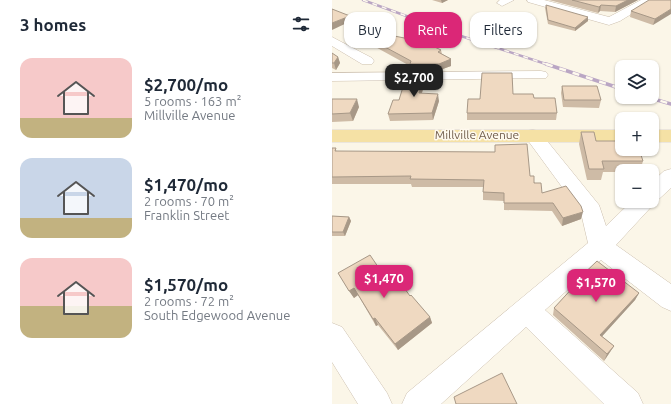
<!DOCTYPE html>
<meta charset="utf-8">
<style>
body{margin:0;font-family:Ubuntu,sans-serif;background:#f2f2f3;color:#1f2937;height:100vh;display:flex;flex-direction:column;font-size:15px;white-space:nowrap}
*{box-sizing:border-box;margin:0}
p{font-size:13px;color:#747a83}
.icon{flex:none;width:22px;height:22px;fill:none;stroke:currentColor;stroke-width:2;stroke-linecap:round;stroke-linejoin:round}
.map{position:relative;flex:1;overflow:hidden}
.drawer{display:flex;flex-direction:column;background:#fff;width:332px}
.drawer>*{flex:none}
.hud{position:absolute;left:12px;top:12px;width:267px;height:36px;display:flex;gap:8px}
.tools{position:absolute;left:283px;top:60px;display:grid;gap:8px}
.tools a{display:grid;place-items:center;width:44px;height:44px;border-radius:8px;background:#fff;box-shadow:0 1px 3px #0004;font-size:20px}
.price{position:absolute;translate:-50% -34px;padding:0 9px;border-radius:8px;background:#db2777;color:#fff;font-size:13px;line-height:26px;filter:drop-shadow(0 1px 2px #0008)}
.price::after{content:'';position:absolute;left:50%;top:24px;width:12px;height:9px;margin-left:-6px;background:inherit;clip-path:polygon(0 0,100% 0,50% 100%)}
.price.active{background:#222;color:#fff}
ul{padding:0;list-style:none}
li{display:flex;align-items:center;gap:12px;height:100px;padding:0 20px}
li span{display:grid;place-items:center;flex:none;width:112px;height:80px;border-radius:12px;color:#555}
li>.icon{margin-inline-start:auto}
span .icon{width:48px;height:48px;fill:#fffc;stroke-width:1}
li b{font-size:17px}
h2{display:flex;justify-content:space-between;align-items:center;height:48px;padding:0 20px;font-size:17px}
.pill{padding:0 14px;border-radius:12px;background:#fff;box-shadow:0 1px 3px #0004;font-size:14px;line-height:36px}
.pill.active{background:#db2777;color:#fff}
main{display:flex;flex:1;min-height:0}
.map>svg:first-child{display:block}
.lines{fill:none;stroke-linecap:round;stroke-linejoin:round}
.minor-casing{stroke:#ccbfae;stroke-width:1}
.major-casing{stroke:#dbd5d1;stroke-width:1}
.minor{fill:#fff;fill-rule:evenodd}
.major{fill:#f5e1a5;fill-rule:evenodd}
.rail-far1-casing{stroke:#baa6c4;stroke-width:2.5}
.rail-casing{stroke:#baa6c4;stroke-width:3.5}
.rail-far1{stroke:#fef9ee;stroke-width:1.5;stroke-dasharray:5;stroke-linecap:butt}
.rail{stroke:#fef9ee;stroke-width:2.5;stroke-dasharray:7;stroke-linecap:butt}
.wall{fill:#cebba6}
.shaded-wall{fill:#a79887}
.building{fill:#efd9c1;stroke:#a79887}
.labels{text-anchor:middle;stroke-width:3;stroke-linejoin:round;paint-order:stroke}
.street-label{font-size:12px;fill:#735f4d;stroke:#fef9ee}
</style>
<main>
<section class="drawer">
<h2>3 homes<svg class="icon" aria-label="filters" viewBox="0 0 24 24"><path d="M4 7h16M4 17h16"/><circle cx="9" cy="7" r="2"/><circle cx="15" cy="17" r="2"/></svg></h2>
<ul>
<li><span style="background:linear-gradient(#f6c9c9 75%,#c2b280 0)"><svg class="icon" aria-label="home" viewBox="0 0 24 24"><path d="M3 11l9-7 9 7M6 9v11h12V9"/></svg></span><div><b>$2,700/mo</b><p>5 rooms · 163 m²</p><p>Millville Avenue</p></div></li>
<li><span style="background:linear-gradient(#c9d6e8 75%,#c2b280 0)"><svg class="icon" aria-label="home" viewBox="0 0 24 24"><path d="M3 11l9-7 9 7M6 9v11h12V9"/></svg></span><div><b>$1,470/mo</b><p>2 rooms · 70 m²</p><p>Franklin Street</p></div></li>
<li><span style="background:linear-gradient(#f6c9c9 60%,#c2b280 0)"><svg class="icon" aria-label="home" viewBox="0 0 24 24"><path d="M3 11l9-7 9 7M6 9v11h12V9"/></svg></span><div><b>$1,570/mo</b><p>2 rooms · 72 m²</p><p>South Edgewood Avenue</p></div></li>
</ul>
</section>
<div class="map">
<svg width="339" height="404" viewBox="0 0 339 404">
<rect width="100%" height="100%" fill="#fbf6e8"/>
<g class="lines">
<defs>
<g id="minor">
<polygon points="168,0 182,0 170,6 165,3"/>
<polygon points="195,0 212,0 277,17 309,0 322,0 288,21 277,25 196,2"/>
<polygon points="0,37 40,58 42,61 40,64 30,64 0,46"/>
<polygon points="209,71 214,72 216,75 214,78 0,81 0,73"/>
<polygon points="201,130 207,131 267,205 274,226 300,201 320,201 320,182 332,171 339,169 339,188 327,199 323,200 320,206 284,245 339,284 339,311 330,307 269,260 213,310 306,393 311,404 272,404 194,327 109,404 70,404 75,393 256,243 249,213 192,135 195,131"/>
<polygon points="0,323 10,327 55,393 60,404 26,404 0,362"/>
</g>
<g id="major">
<rect x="0" y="130" width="290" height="12"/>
<rect x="320" y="130" width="19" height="12"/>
</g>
</defs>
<use href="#minor" class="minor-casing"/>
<use href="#major" class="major-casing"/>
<use href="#minor" class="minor"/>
<use href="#major" class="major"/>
<defs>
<polyline id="rail-far1" points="31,0 126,35 217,65"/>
<g id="rail">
<polyline points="214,64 290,89"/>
<polyline points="315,97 339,104"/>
</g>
</defs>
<use href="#rail-far1" class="rail-far1-casing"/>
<use href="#rail" class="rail-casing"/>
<use href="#rail-far1" class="rail-far1"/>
<use href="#rail" class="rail"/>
</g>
<g class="wall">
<polygon points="100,0 116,0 110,3"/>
<polygon points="217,0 306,0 283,12 268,11 266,13"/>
<polygon points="339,0 321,25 298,17 299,11"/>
<polygon points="214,5 256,21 243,31 216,24 213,8"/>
<polygon points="27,33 109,50 110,54 119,59 119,66 108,70 79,71 78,66 29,39"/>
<polygon points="0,53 6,57 8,63 4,70 0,68"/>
<polygon points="92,74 93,81 90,93 107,101 101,120 58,121 56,114 67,100"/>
<polygon points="230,86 269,100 267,108 231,107 229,93"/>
<polygon points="181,94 202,98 225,113 224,120 135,120 135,113 148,99"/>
<polygon points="0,99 27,107 21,121 0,122"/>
<polygon points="249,132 264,141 311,161 308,171 290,171 290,172 271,172 269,180 255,180 247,144"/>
<polygon points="0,148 5,151 198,176 210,193 249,219 230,226 220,211 172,210 172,201 151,200 151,187 80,187 79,184 0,184"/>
<polygon points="0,216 17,217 19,221 13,236 0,236"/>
<polygon points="6,273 57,283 78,296 98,317 100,323 66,350 46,325 44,326 26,295 22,298"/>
<polygon points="243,282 307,293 303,300 270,336 282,346 272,361 221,315 222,308 241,288"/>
</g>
<g class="shaded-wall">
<polygon points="109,0 116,0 110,3"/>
<polygon points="296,0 306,0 283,12 284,6"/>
<polygon points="269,5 268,11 266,13 267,7"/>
<polygon points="339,9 339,14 321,25 323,19"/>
<polygon points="18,16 19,21 0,30 0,23"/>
<polygon points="256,17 256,21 243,31 243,28"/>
<polygon points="6,57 8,63 4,70 2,63"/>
<polygon points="119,59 119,66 108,70 107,64"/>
<polygon points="92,74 93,81 88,100 87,93"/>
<polygon points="106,94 107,101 101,120 100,113"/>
<polygon points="25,99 27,107 21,121 18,113"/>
<polygon points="251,212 249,219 230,226 231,218"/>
<polygon points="17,217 19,221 13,236 11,232"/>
<polygon points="22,288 26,295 22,298 17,291"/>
<polygon points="307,293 303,300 265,342 268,335"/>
<polygon points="98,317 100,323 66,350 63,344"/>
<polygon points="43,318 46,325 44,326 41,319"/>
<polygon points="282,346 272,361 275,354"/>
</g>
<g class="building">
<polygon points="240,0 296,0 284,6 269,5 267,7"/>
<polygon points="317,0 339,0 339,9 323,19 299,11"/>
<polygon points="214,5 256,17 243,28 216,20"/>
<polygon points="0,9 18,16 0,23"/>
<polygon points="28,29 92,42 109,50 106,52 119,59 107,64 78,64 79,61 27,33"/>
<polygon points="0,53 6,57 2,63 0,63"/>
<polygon points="150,73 180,73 181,94 201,94 202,98 223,98 225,113 135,113 136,99 148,99"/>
<polygon points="75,74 92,74 87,93 106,94 100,113 56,114 61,100 67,100"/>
<polygon points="230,86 265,86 269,100 232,100"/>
<polygon points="0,99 25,99 18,113 0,114"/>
<polygon points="249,132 262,132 264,141 290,141 290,149 307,149 311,161 270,161 272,169 257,169"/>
<polygon points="195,144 198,176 202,176 202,183 209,183 210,193 234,186 249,206 251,212 231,218 221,203 172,203 172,193 151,192 152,180 78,179 79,176 0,177 0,148 4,148 3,151 163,152 163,145"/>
<polygon points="0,216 17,217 11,232 0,232"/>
<polygon points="38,255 57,283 65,278 78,296 79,295 98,317 63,344 43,318 41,319 22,288 17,291 6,273"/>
<polygon points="265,261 307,293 268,335 282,346 275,354 222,308 245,283 243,282"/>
<polygon points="170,373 185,404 124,404 122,397"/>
</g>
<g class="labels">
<g class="street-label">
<text x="145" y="139">Millville Avenue</text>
</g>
</g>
</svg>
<div class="tools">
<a><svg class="icon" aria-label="layers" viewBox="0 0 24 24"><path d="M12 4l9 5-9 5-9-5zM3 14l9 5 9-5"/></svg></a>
<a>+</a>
<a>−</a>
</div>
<b class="price active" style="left:82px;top:98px">$2,700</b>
<b class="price" style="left:52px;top:299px">$1,470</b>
<b class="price" style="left:264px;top:303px">$1,570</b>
<div class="hud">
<a class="pill">Buy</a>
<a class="pill active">Rent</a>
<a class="pill">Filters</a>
</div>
</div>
</main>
